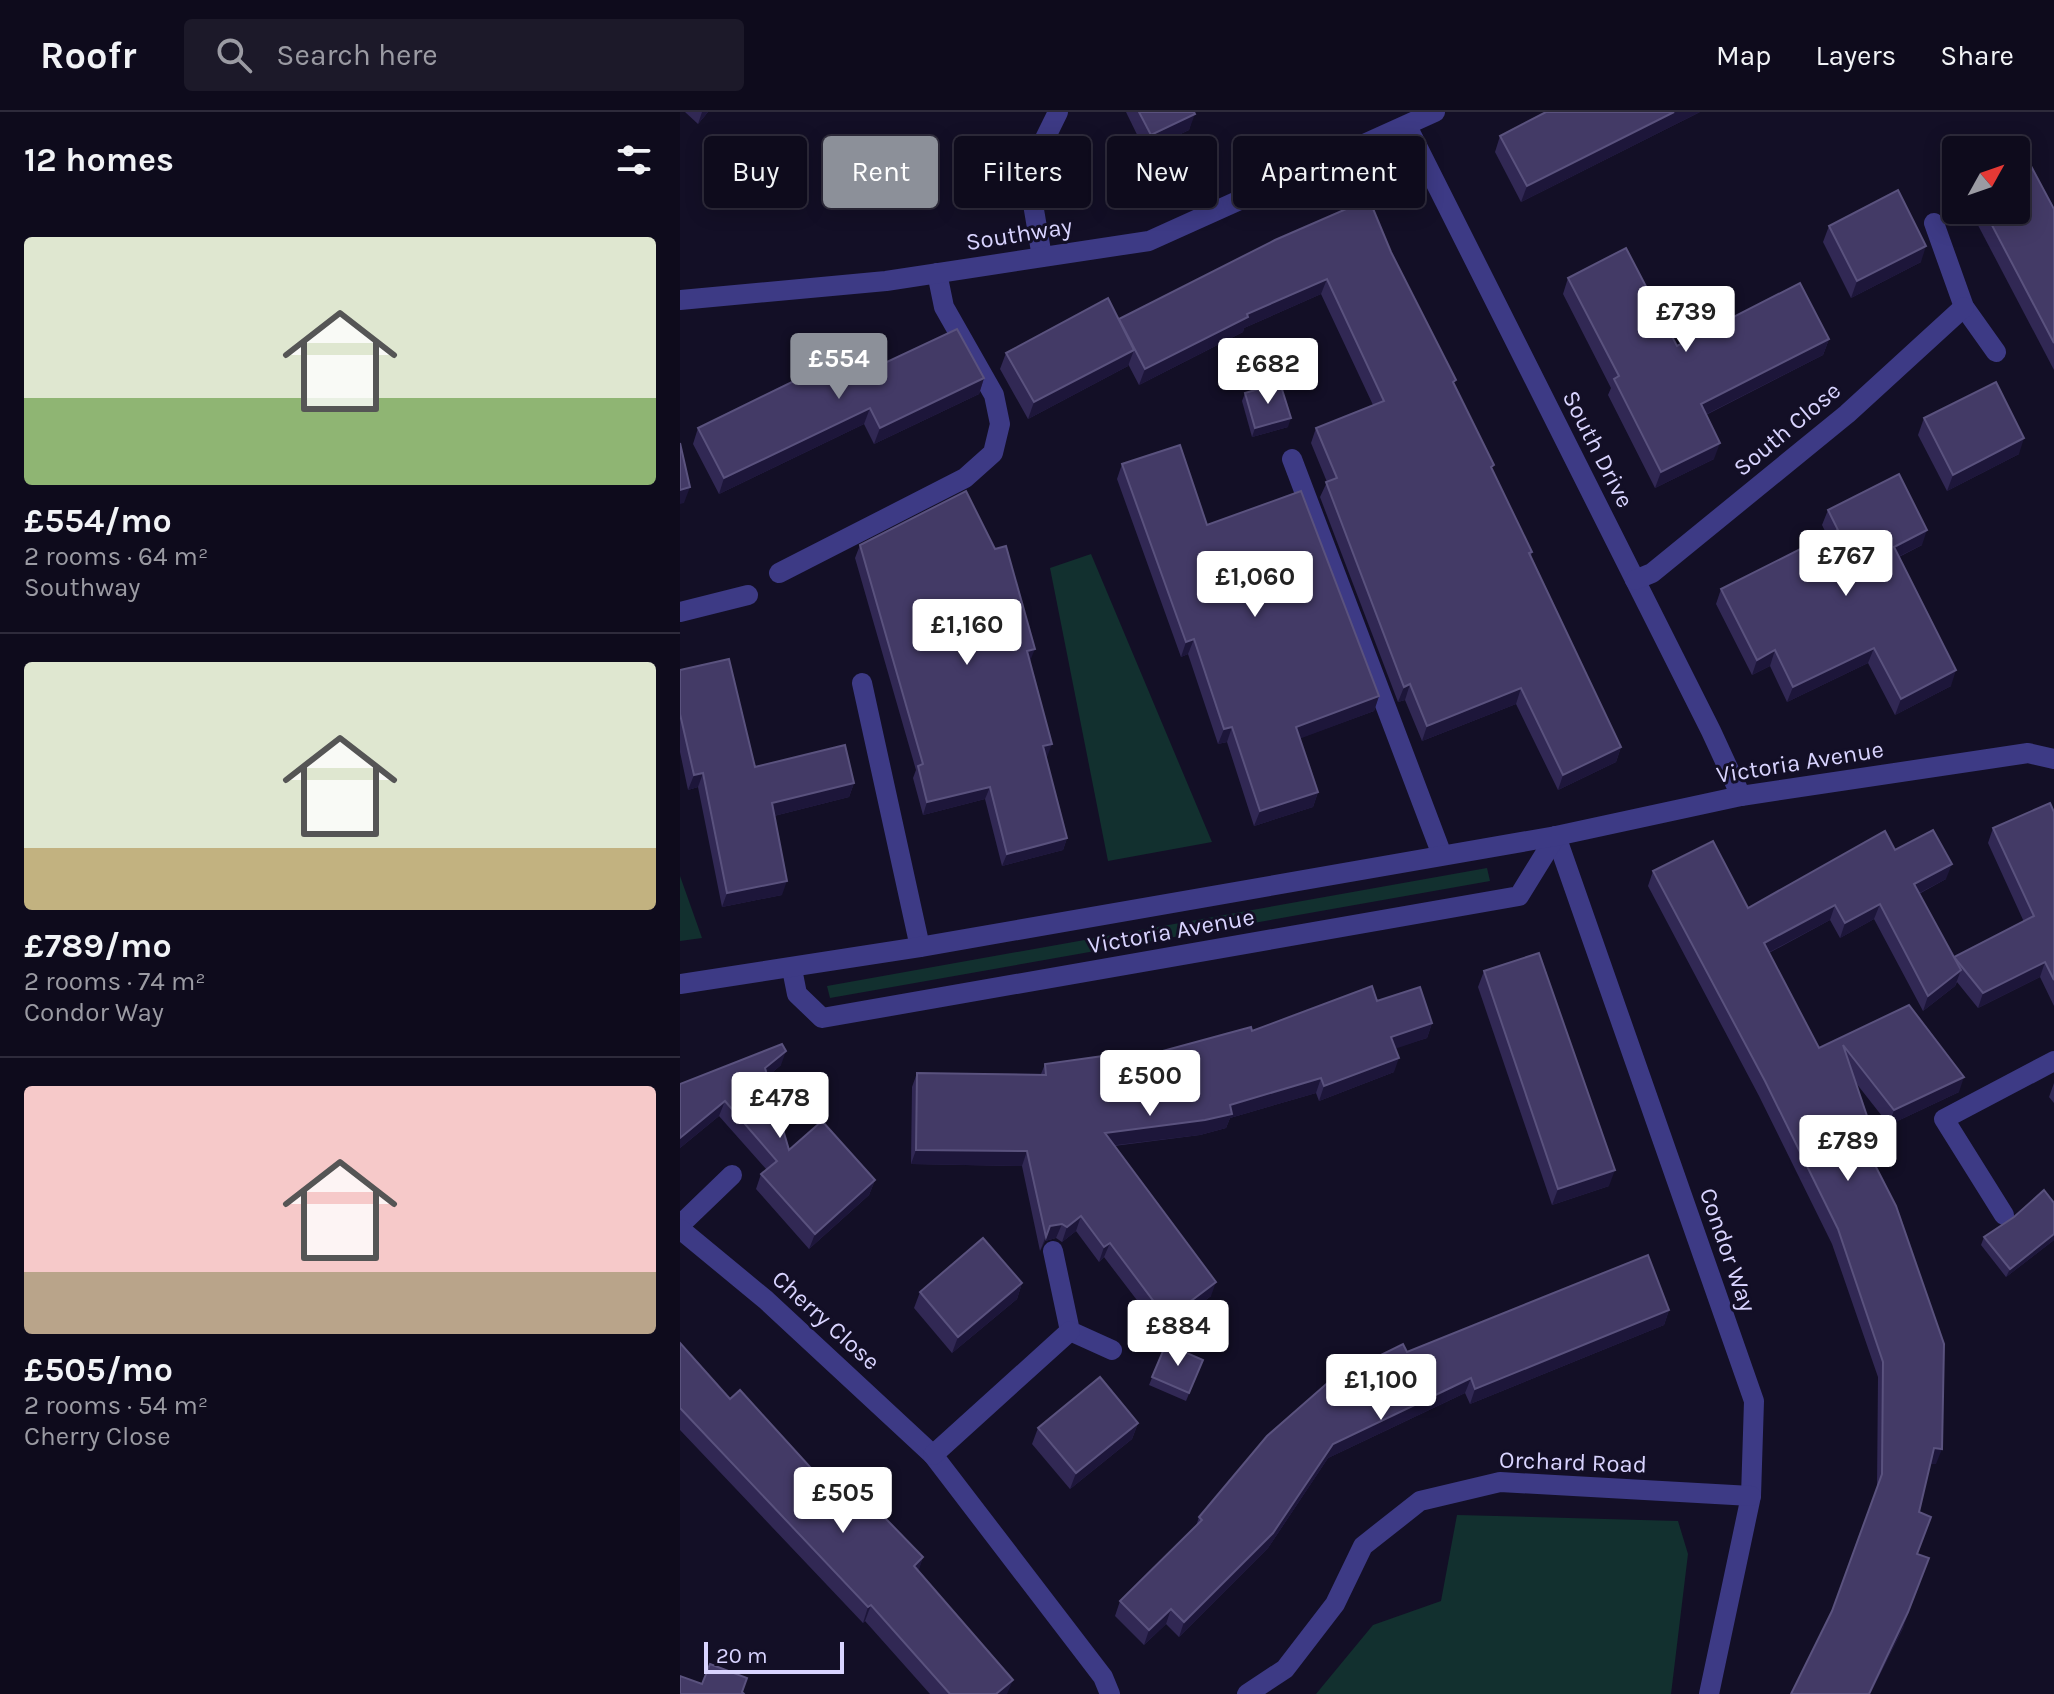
<!DOCTYPE html>
<meta charset="utf-8">
<style>
body{margin:0;font-family:Karla,sans-serif;background:#1c1929;color:#f1f3f6;height:100vh;display:flex;flex-direction:column;font-size:30px;white-space:nowrap}
*{box-sizing:border-box;margin:0}
p{font-size:26px;color:#9b9ba3}
.icon{flex:none;width:44px;height:44px;fill:none;stroke:currentColor;stroke-width:2;stroke-linecap:round;stroke-linejoin:round}
.map{position:relative;flex:1;overflow:hidden}
.sheet{display:flex;flex-direction:column;background:#0e0b1c;width:680px}
.sheet>*{flex:none}
.guide{position:absolute;left:24px;top:24px;width:760px;height:72px;display:flex;gap:16px}
.needle{width:52px;rotate:50deg}
.controls{position:absolute;left:1262px;top:24px;display:grid;gap:16px}
.controls a{display:grid;place-items:center;width:88px;height:88px;border-radius:8px;background:#0e0b1c;box-shadow:0 4px 20px #0003,0 0 0 2px #2e2b3b;font-size:40px}
.scale{position:absolute;left:24px;bottom:20px;width:140px;box-sizing:border-box;padding-left:8px;border:4px solid #d9d4ff;border-top:0;font-size:22px;line-height:28px;white-space:nowrap;color:#d9d4ff;-webkit-text-stroke:6px #130f26;paint-order:stroke}
.price{position:absolute;translate:-50% -68px;padding:0 18px;border-radius:8px;background:#fff;color:#222;font-size:26px;line-height:52px;filter:drop-shadow(0 2px 4px #0008)}
.price::after{content:'';position:absolute;left:50%;top:48px;width:24px;height:18px;margin-left:-12px;background:inherit;clip-path:polygon(0 0,100% 0,50% 100%)}
.price.on{background:#8c9099;color:#fff}
ul{padding:0;list-style:none}
li{display:grid;align-content:center;gap:16px;height:424px;padding:0 24px}
li+li{border-top:2px solid #2e2b3b}
li span{display:grid;place-items:center;height:248px;border-radius:8px;color:#555}
li>.icon{margin-inline-start:auto}
span .icon{width:144px;height:144px;fill:#fffc;stroke-width:1}
li b{font-size:34px}
h2{display:flex;justify-content:space-between;align-items:center;height:96px;padding:0 24px;font-size:34px}
.pill{padding:0 28px;border-radius:8px;background:#0e0b1c;box-shadow:0 4px 20px #0003,0 0 0 2px #2e2b3b;font-size:28px;line-height:72px}
.pill.on{background:#8c9099;color:#fff}
header{display:flex;align-items:center;gap:48px;box-sizing:border-box;height:112px;padding:0 40px;background:#0e0b1c;border-bottom:2px solid #2e2b3b}
header strong{font-size:38px}
nav{display:flex;gap:44px;margin-inline-start:auto;font-size:28px}
.search{width:560px;height:72px;background:#1c1929;display:flex;align-items:center;gap:20px;box-sizing:border-box;padding:0 28px;border-radius:8px;color:#9b9ba3;font-size:30px}
main{display:flex;flex:1;min-height:0}
.map>svg:first-child{display:block}
.green{fill:#12302f}
.lines{fill:none;stroke-linecap:round;stroke-linejoin:round}
.lane{stroke:#3d3a85;stroke-width:20}
.street{stroke:#3d3a85;stroke-width:20}
.wall{fill:#312854}
.shaded-wall{fill:#1d163a}
.building{fill:#433a66;stroke:#5a527e;stroke-width:2}
.labels{text-anchor:middle;stroke-width:6;stroke-linejoin:round;paint-order:stroke}
.street-label{font-size:24px;fill:#d9d4ff;stroke:#130f26}
</style>
<header>
<strong>Roofr</strong>
<div class="search"><svg class="icon" aria-label="search" viewBox="0 0 24 24"><circle cx="10" cy="10" r="6"/><path d="M15 15l6 6"/></svg>Search here</div>
<nav><a>Map</a><a>Layers</a><a>Share</a></nav>
</header>
<main>
<section class="sheet">
<h2>12 homes<svg class="icon" aria-label="filters" viewBox="0 0 24 24"><path d="M4 7h16M4 17h16"/><circle cx="9" cy="7" r="2"/><circle cx="15" cy="17" r="2"/></svg></h2>
<ul>
<li><span style="background:linear-gradient(#dfe7d0 65%,#8fb573 0)"><svg class="icon" aria-label="home" viewBox="0 0 24 24"><path d="M3 11l9-7 9 7M6 9v11h12V9"/></svg></span><div><b>£554/mo</b><p>2 rooms · 64 m²</p><p>Southway</p></div></li>
<li><span style="background:linear-gradient(#dfe7d0 75%,#c2b280 0)"><svg class="icon" aria-label="home" viewBox="0 0 24 24"><path d="M3 11l9-7 9 7M6 9v11h12V9"/></svg></span><div><b>£789/mo</b><p>2 rooms · 74 m²</p><p>Condor Way</p></div></li>
<li><span style="background:linear-gradient(#f6c9c9 75%,#b9a48a 0)"><svg class="icon" aria-label="home" viewBox="0 0 24 24"><path d="M3 11l9-7 9 7M6 9v11h12V9"/></svg></span><div><b>£505/mo</b><p>2 rooms · 54 m²</p><p>Cherry Close</p></div></li>
</ul>
</section>
<div class="map">
<svg width="1374" height="1582" viewBox="0 0 1374 1582">
<rect width="100%" height="100%" fill="#130f26"/>
<g class="green">
<polygon points="411,442 532,730 428,749 370,456"/>
<polygon points="807,756 810,769 150,886 147,874"/>
<polygon points="0,764 22,826 0,829"/>
<polygon points="777,1403 998,1409 1008,1442 991,1582 636,1582 693,1513 761,1489"/>
</g>
<g class="lines">
<g class="lane">
<polyline points="1254,111 1284,195 1316,240"/>
<polyline points="612,347 762,743"/>
<polyline points="99,461 285,366 313,341 320,312 314,283 264,195 257,161"/>
<polyline points="0,500 68,483"/>
<polyline points="182,571 240,835"/>
<polyline points="1324,1103 1264,1007 1374,949"/>
<polyline points="0,1113 52,1063"/>
<polyline points="373,1139 390,1219 432,1238"/>
</g>
<g class="street">
<polyline points="727,14 1031,619 1061,684"/>
<polyline points="362,145 353,92 353,51 378,0"/>
<polyline points="0,188 206,169 469,129 755,0"/>
<polyline points="955,468 972,461 1167,302 1284,195"/>
<polyline points="876,724 1074,1289 1071,1384 1029,1582"/>
<polyline points="112,857 117,882 142,906 839,784 876,724"/>
<polyline points="0,872 240,835 876,724 1061,684 1348,641 1374,647"/>
<polyline points="0,1117 86,1188 253,1343 423,1565 430,1582"/>
<polyline points="253,1343 390,1219"/>
<polyline points="567,1582 605,1557 655,1492 683,1434 740,1389 820,1370 1071,1384"/>
</g>
</g>
<g class="wall">
<polygon points="5,0 28,0 18,12"/>
<polygon points="446,0 514,0 509,18 465,39"/>
<polygon points="1020,0 841,90 815,40 820,24"/>
<polygon points="1374,97 1374,258 1290,98"/>
<polygon points="1149,114 1241,150 1171,186 1143,130"/>
<polygon points="711,140 775,273 812,357 852,440 851,444 941,635 936,650 878,678 836,592 742,629 725,588 718,590 640,385 647,370 631,331 636,316 693,293 641,182 564,216 563,220 459,273 448,252 448,254 348,307 320,257 326,241 439,208"/>
<polygon points="888,166 997,234 1149,227 1143,243 1026,303 1034,347 975,376 928,283 931,276 883,182"/>
<polygon points="175,265 304,266 299,282 194,332 184,312 39,382 13,332 18,316"/>
<polygon points="565,281 608,315 572,325 562,289"/>
<polygon points="1244,306 1339,342 1267,379 1238,323"/>
<polygon points="442,352 527,413 699,584 694,599 620,626 638,680 633,695 574,714 547,630 538,632 508,542 501,545 437,367"/>
<polygon points="1148,398 1242,433 1219,445 1271,574 1215,603 1188,551 1107,590 1090,554 1072,563 1036,492 1041,477 1147,423 1142,413"/>
<polygon points="180,433 350,549 367,645 366,645 387,726 383,738 322,754 305,687 243,703 233,666 236,658 175,446"/>
<polygon points="0,558 75,655 174,671 169,685 94,704 102,783 42,795 18,675 8,678 0,640"/>
<polygon points="1374,700 1374,894 1360,865 1298,896 1277,870 1275,874 1243,899 1194,807 1160,826 1150,808 1089,841 1139,936 1229,893 1279,980 1209,1013 1176,971 1189,1010 1183,1025 1181,1026 1256,1352 1250,1352 1239,1400 1237,1442 1223,1516 1190,1582 1111,1582 1152,1499 1197,1377 1198,1265 1152,1132 1079,984 968,774 973,759 1068,796 1215,738 1266,767 1239,782 1274,845 1344,810 1308,731 1313,716"/>
<polygon points="804,859 929,1074 872,1093 798,875"/>
<polygon points="697,889 752,911 747,926 715,936 714,960 639,989 636,981 550,1006 546,1016 520,1023 434,1034 531,1184 482,1221 424,1145 419,1150 396,1119 382,1130 376,1126 365,1129 360,1139 342,1054 231,1052 232,975 237,961 361,962 365,952 446,949"/>
<polygon points="101,953 87,965 109,1038 195,1068 189,1083 129,1137 76,1077 81,1062 87,1058 39,1004 0,1036 0,972"/>
<polygon points="1374,971 1374,991 1369,985"/>
<polygon points="1374,1091 1374,1128 1326,1165 1301,1133 1304,1125"/>
<polygon points="342,1171 337,1187 272,1241 234,1196 240,1180"/>
<polygon points="989,1198 984,1213 790,1292 785,1281 648,1346 588,1436 499,1525 486,1512 464,1533 435,1504 440,1489 516,1414 519,1405 727,1240"/>
<polygon points="0,1231 50,1287 160,1388 243,1445 238,1459 327,1582 250,1582 185,1509 183,1511 0,1318"/>
<polygon points="486,1232 523,1248 506,1289 469,1273"/>
<polygon points="458,1311 452,1327 390,1377 352,1332 358,1316"/>
</g>
<g class="shaded-wall">
<polygon points="22,0 28,0 18,12"/>
<polygon points="994,0 1020,0 841,90 847,74"/>
<polygon points="515,2 509,18 465,39 471,23"/>
<polygon points="1246,134 1241,150 1171,186 1177,169"/>
<polygon points="647,167 641,182 564,216 563,220 459,273 465,257 567,202"/>
<polygon points="1149,227 1143,243 1015,308 1021,292"/>
<polygon points="454,238 448,254 348,307 354,290"/>
<polygon points="304,266 299,282 194,332 200,316"/>
<polygon points="190,296 184,312 39,382 44,366"/>
<polygon points="611,306 608,315 572,325 575,316"/>
<polygon points="1344,326 1339,342 1267,379 1273,363"/>
<polygon points="1040,331 1034,347 975,376 981,360"/>
<polygon points="10,375 4,391 0,392 0,378"/>
<polygon points="1247,418 1242,433 1208,450 1214,435"/>
<polygon points="514,527 508,542 501,545 506,530"/>
<polygon points="1194,536 1188,551 1107,590 1113,575"/>
<polygon points="355,537 350,549 347,539"/>
<polygon points="1095,538 1090,554 1072,563 1077,548"/>
<polygon points="1276,558 1271,574 1215,603 1221,587"/>
<polygon points="730,572 725,588 718,590 724,575"/>
<polygon points="841,576 836,592 742,629 747,614"/>
<polygon points="699,584 694,599 611,630 616,615"/>
<polygon points="552,615 547,630 538,632 544,617"/>
<polygon points="372,632 367,645 358,647 363,634"/>
<polygon points="941,635 936,650 878,678 883,663"/>
<polygon points="23,661 18,675 8,678 14,663"/>
<polygon points="174,671 169,685 86,706 92,691"/>
<polygon points="310,675 305,687 243,703 247,690"/>
<polygon points="638,680 633,695 574,714 580,699"/>
<polygon points="387,726 383,738 322,754 327,742"/>
<polygon points="1272,752 1266,767 1228,787 1234,772"/>
<polygon points="107,769 102,783 42,795 47,781"/>
<polygon points="1200,792 1194,807 1160,826 1165,811"/>
<polygon points="1155,793 1150,808 1078,846 1084,831"/>
<polygon points="1365,850 1360,865 1298,896 1303,881"/>
<polygon points="1281,858 1275,874 1243,899 1248,884"/>
<polygon points="752,911 747,926 706,940 711,925"/>
<polygon points="106,939 101,953 80,971 85,956"/>
<polygon points="719,946 714,960 639,989 644,974"/>
<polygon points="1284,965 1279,980 1209,1013 1214,998"/>
<polygon points="641,966 636,981 550,1006 546,1016 520,1023 420,1035 425,1021 550,993"/>
<polygon points="45,989 39,1004 0,1036 0,1026"/>
<polygon points="1189,1010 1183,1025 1170,1032 1176,1016"/>
<polygon points="236,1038 347,1039 342,1054 231,1052"/>
<polygon points="935,1058 929,1074 872,1093 878,1077"/>
<polygon points="195,1068 189,1083 129,1137 135,1122"/>
<polygon points="401,1104 396,1119 382,1130 387,1115"/>
<polygon points="382,1112 376,1126 365,1129 360,1139 370,1114"/>
<polygon points="1374,1122 1374,1128 1326,1165 1330,1157"/>
<polygon points="430,1131 424,1145 419,1150 424,1135"/>
<polygon points="536,1170 531,1184 482,1221 487,1207"/>
<polygon points="342,1171 337,1187 272,1241 278,1225"/>
<polygon points="989,1198 984,1213 790,1292 795,1277"/>
<polygon points="791,1266 785,1281 648,1346 588,1436 499,1525 504,1510 653,1332"/>
<polygon points="458,1311 452,1327 390,1377 396,1361"/>
<polygon points="1254,1336 1262,1337 1256,1352 1248,1352"/>
<polygon points="243,1445 238,1461 234,1454"/>
<polygon points="1249,1446 1223,1516 1190,1582 1189,1582"/>
<polygon points="191,1493 185,1509 183,1511 188,1495"/>
<polygon points="491,1497 486,1512 464,1533 469,1518"/>
<polygon points="333,1568 327,1582 316,1582"/>
</g>
<g class="building">
<polygon points="459,0 514,0 515,2 471,23"/>
<polygon points="866,0 994,0 847,74 820,24"/>
<polygon points="1337,28 1374,97 1374,231 1304,98 1336,98 1336,38 1318,38"/>
<polygon points="1218,78 1246,134 1177,169 1149,114"/>
<polygon points="689,87 711,140 776,268 773,270 814,353 811,355 852,440 849,441 941,635 883,663 841,576 747,614 730,572 724,575 646,370 657,366 636,316 704,289 647,167 567,202 568,205 465,257 439,207 595,128"/>
<polygon points="946,136 997,234 1120,171 1149,227 1021,292 1040,331 981,360 934,267 939,264 888,166"/>
<polygon points="428,186 454,238 354,290 326,241"/>
<polygon points="277,217 304,266 200,316 190,296 44,366 18,316 165,244 175,265"/>
<polygon points="1316,270 1344,326 1273,363 1244,306"/>
<polygon points="600,271 611,306 575,316 565,281"/>
<polygon points="0,331 10,375 0,378"/>
<polygon points="500,333 527,413 621,379 699,584 616,615 638,680 580,699 552,615 544,617 514,527 506,530 442,352"/>
<polygon points="1219,362 1247,418 1214,435 1276,558 1221,587 1194,536 1113,575 1095,538 1077,548 1041,477 1158,418 1148,398"/>
<polygon points="286,379 315,437 326,434 355,537 347,539 372,632 363,634 387,726 327,742 310,675 247,690 238,654 243,652 180,433"/>
<polygon points="49,547 75,655 165,633 174,671 92,691 107,769 47,781 23,661 14,663 0,602 0,558"/>
<polygon points="1370,691 1374,700 1374,868 1365,850 1303,881 1274,845 1354,804 1313,716"/>
<polygon points="1253,718 1272,752 1234,772 1281,858 1248,884 1200,792 1165,811 1155,793 1084,831 1139,936 1229,893 1284,965 1214,998 1163,933 1189,1010 1176,1016 1216,1094 1264,1232 1262,1337 1254,1336 1239,1400 1251,1405 1237,1442 1249,1446 1228,1500 1189,1582 1111,1582 1152,1499 1202,1362 1203,1250 1158,1117 1085,969 973,759 1033,729 1068,796 1205,719 1215,738"/>
<polygon points="859,841 935,1058 878,1077 804,859"/>
<polygon points="692,874 697,889 740,875 752,911 711,925 719,946 644,974 641,966 550,993 552,1002 525,1008 425,1021 536,1170 487,1207 430,1131 424,1135 401,1104 387,1115 382,1112 370,1114 366,1125 347,1039 236,1038 237,961 366,963 365,952 445,941 446,949 571,915 572,919"/>
<polygon points="102,932 106,939 85,956 109,1038 142,1009 195,1068 135,1122 81,1062 97,1049 45,989 0,1026 0,972"/>
<polygon points="1364,1078 1374,1091 1374,1122 1330,1157 1304,1125 1334,1105"/>
<polygon points="303,1126 342,1171 278,1225 240,1180"/>
<polygon points="968,1143 989,1198 795,1277 791,1266 653,1332 593,1421 504,1510 491,1497 469,1518 440,1489 522,1408 519,1405 587,1324 652,1267 723,1232 727,1240"/>
<polygon points="0,1231 50,1287 60,1278 160,1388 174,1374 243,1445 234,1454 333,1568 316,1582 270,1582 191,1493 188,1495 0,1296"/>
<polygon points="486,1232 523,1248 509,1281 472,1265"/>
<polygon points="420,1265 458,1311 396,1361 358,1316"/>
<polygon points="30,1552 67,1566 62,1580 64,1582 0,1582 0,1564 22,1572"/>
</g>
<g class="labels">
<g class="street-label">
<text transform="translate(339 122) rotate(-9)" y="8">Southway</text>
<text transform="translate(1107 317) rotate(-40)" y="8">South Close</text>
<text transform="translate(918 337) rotate(63)" y="8">South Drive</text>
<text transform="translate(1120 650) rotate(-9)" y="8">Victoria Avenue</text>
<text transform="translate(491 819) rotate(-10)" y="8">Victoria Avenue</text>
<text transform="translate(1048 1138) rotate(71)" y="8">Condor Way</text>
<text transform="translate(146 1208) rotate(42)" y="8">Cherry Close</text>
<text transform="translate(893 1350) rotate(2)" y="8">Orchard Road</text>
</g>
</g>
</svg>
<div class="controls">
<a><svg class="needle" viewBox="-14 -14 28 28"><path d="M0-13l5 13h-10z" fill="#e53935"/><path d="M0 13l5-13h-10z" fill="#9b9ba3"/></svg></a>
</div>
<div class="scale">20 m</div>
<b class="price" style="left:1006px;top:242px">£739</b>
<b class="price on" style="left:159px;top:289px">£554</b>
<b class="price" style="left:588px;top:294px">£682</b>
<b class="price" style="left:1166px;top:486px">£767</b>
<b class="price" style="left:575px;top:507px">£1,060</b>
<b class="price" style="left:287px;top:555px">£1,160</b>
<b class="price" style="left:470px;top:1006px">£500</b>
<b class="price" style="left:100px;top:1028px">£478</b>
<b class="price" style="left:1168px;top:1071px">£789</b>
<b class="price" style="left:498px;top:1256px">£884</b>
<b class="price" style="left:701px;top:1310px">£1,100</b>
<b class="price" style="left:163px;top:1423px">£505</b>
<div class="guide">
<a class="pill">Buy</a>
<a class="pill on">Rent</a>
<a class="pill">Filters</a>
<a class="pill">New</a>
<a class="pill">Apartment</a>
</div>
</div>
</main>
